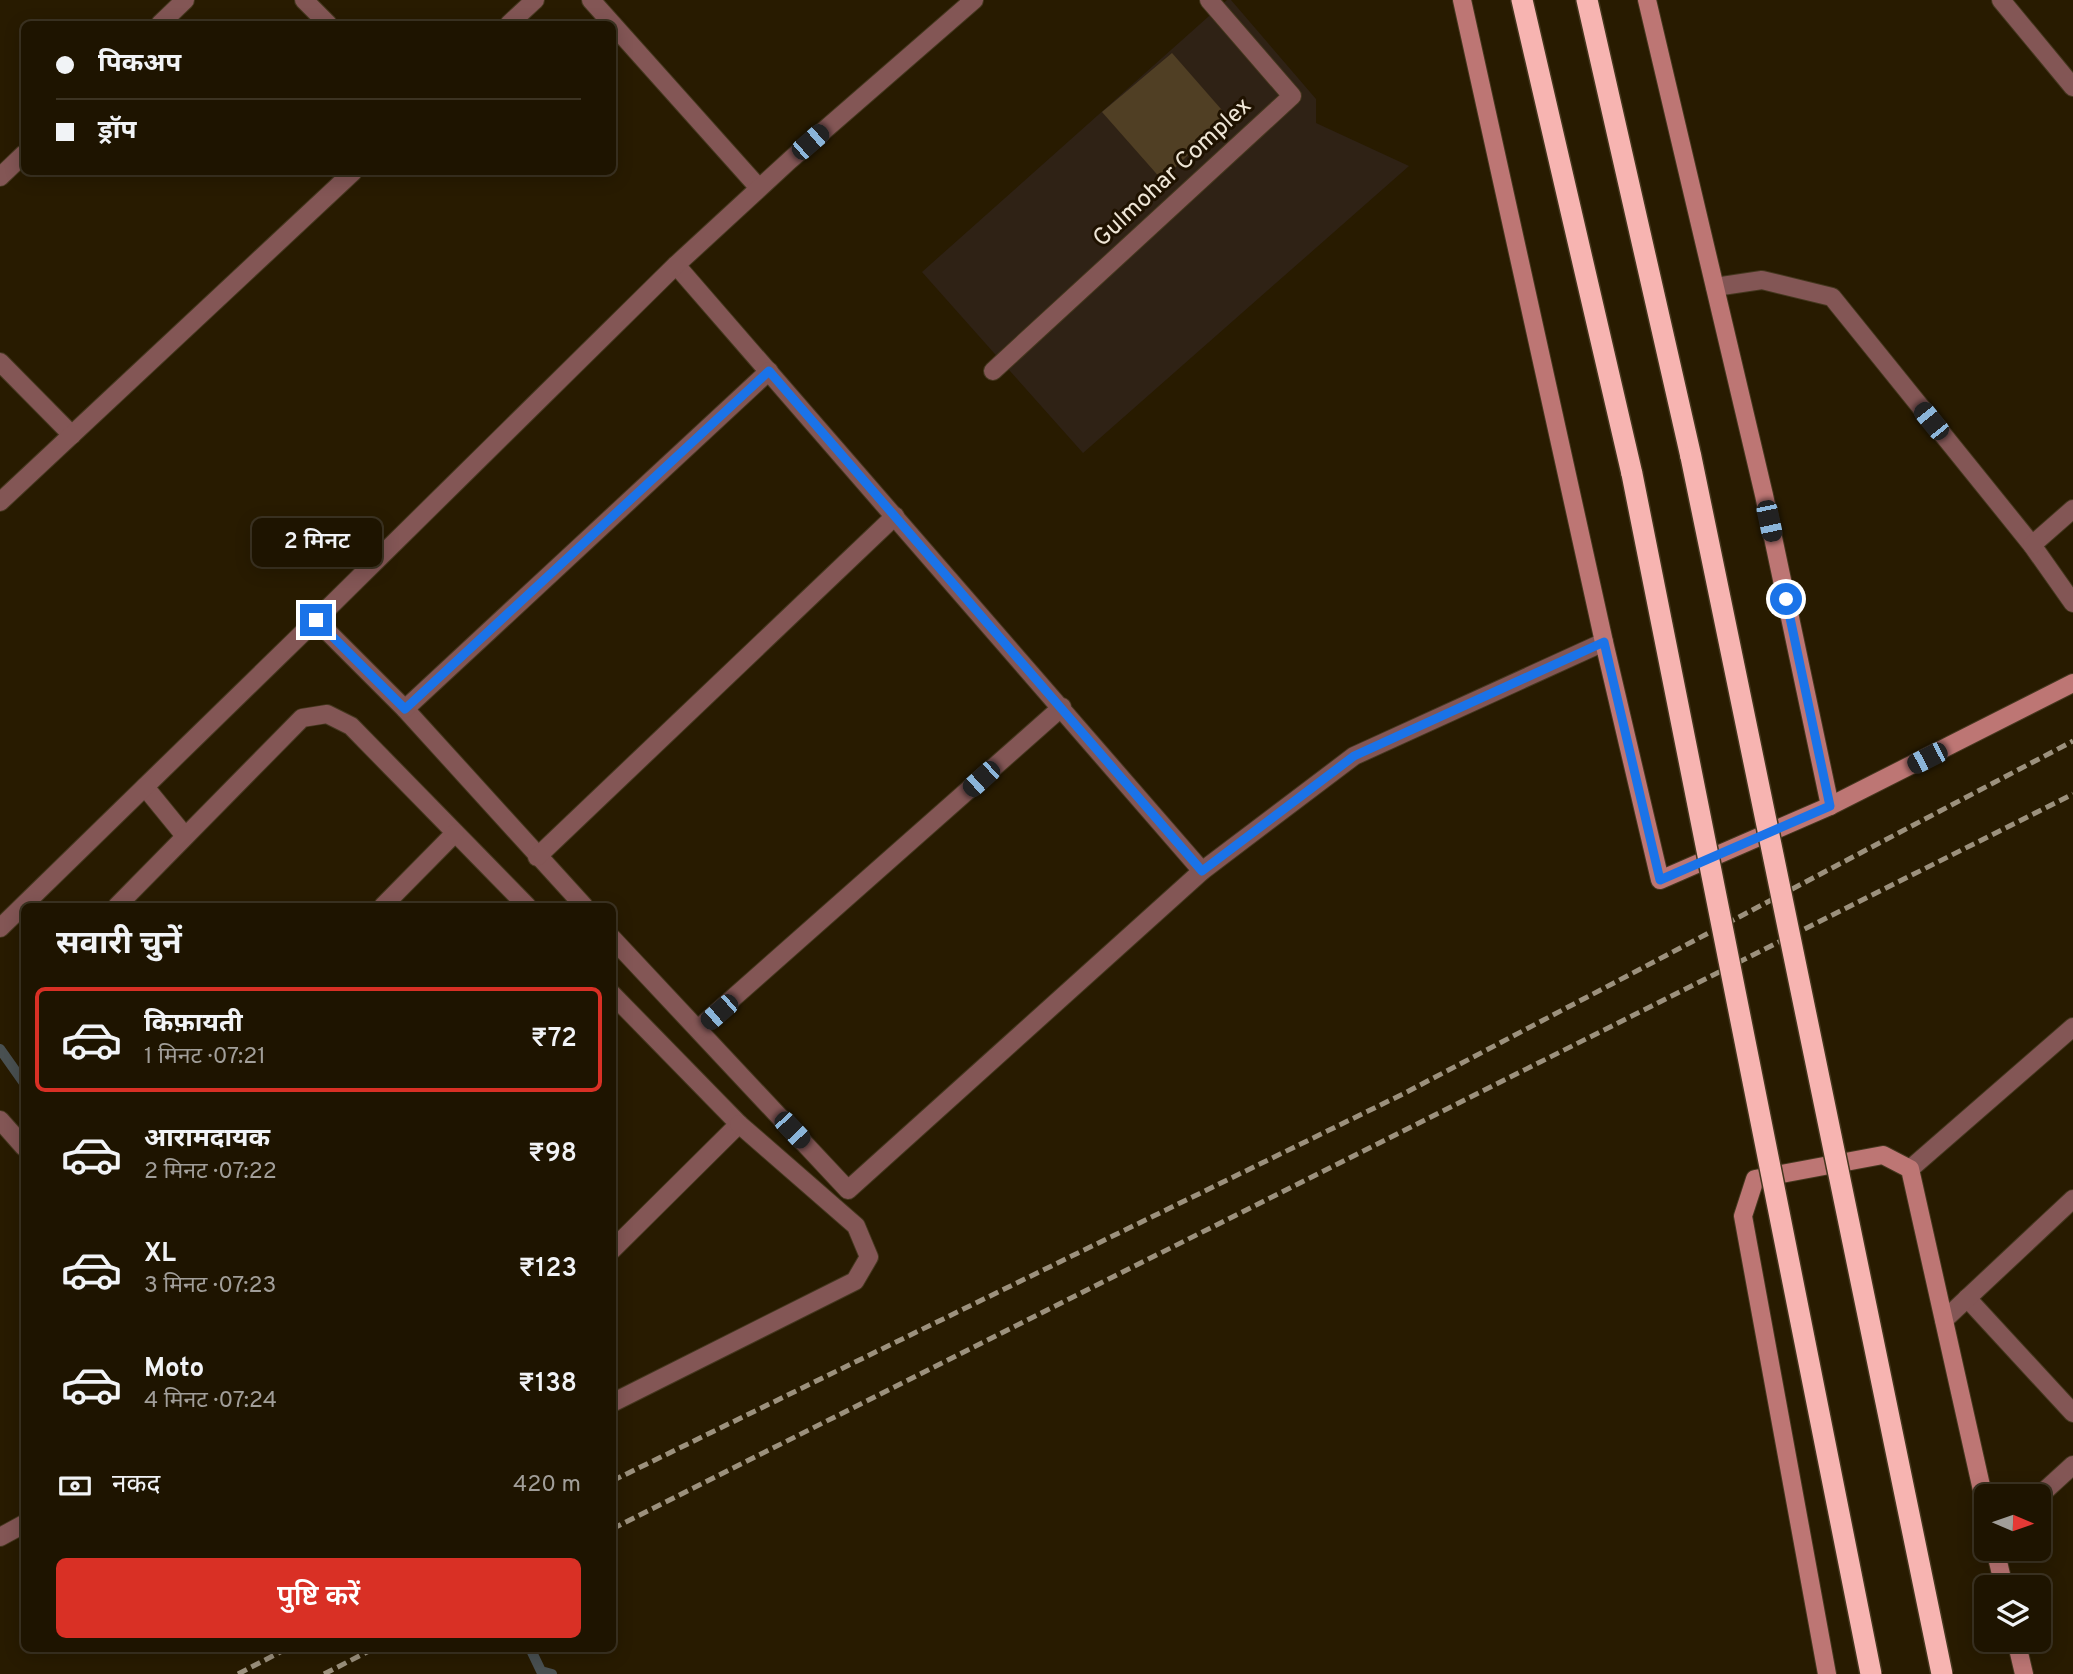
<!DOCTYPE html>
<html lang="hi">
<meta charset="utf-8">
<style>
:root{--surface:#1e1400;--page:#2b210f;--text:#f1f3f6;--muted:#a19e99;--line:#3c3322;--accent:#d93025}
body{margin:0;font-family:Overpass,"Noto Sans Devanagari",sans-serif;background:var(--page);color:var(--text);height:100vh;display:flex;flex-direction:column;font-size:26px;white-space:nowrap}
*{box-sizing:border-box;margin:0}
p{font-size:23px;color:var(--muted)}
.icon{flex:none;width:38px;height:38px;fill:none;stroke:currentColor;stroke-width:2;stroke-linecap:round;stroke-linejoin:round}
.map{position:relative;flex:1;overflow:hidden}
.side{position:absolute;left:21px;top:903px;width:595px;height:749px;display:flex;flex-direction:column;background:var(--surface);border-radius:10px;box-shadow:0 4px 18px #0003,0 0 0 2px var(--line)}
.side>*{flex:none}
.hud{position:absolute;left:21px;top:21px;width:595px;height:154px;border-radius:10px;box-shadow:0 4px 18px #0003,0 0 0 2px var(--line);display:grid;align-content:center;height:154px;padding:0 35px;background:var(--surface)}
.needle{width:46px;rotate:92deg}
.fabs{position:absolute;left:1974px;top:1484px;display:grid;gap:14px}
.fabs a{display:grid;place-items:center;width:77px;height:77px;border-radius:10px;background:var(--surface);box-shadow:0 4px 18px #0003,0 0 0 2px var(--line);font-size:35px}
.end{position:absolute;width:32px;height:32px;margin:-16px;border:9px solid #1a73e8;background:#fff;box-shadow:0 0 0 4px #fff}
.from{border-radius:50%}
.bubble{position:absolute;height:49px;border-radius:10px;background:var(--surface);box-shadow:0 4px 18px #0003,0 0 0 2px var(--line);font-size:23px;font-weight:600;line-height:49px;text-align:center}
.car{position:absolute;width:21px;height:42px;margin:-21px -10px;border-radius:9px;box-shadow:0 0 5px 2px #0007;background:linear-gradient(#222 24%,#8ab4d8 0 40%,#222 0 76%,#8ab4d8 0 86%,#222 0)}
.hud b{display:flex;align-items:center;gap:24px;height:66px;font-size:26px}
.hud b+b{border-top:2px solid var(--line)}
.hud i{width:18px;height:18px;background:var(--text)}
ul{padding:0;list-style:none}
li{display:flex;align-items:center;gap:21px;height:105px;margin:0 14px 10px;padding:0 21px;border:4px solid transparent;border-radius:10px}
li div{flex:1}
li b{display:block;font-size:26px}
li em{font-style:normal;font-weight:600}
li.selected{border-color:var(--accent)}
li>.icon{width:63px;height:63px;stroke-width:1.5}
h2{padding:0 35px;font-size:32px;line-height:84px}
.pay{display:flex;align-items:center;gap:18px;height:77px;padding:0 35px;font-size:26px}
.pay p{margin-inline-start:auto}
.primary-button{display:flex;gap:14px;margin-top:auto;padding:14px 35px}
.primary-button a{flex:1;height:80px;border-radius:10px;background:var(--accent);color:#fff;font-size:28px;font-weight:600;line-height:80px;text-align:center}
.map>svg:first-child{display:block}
</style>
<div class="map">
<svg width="2073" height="1674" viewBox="0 0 2073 1674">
<rect width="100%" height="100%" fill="#281b00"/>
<path fill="#2f2215" d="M1227 0H1231L1316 99V123L1409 166 1083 453 922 272Z"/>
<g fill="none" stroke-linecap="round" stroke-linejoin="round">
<g stroke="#495051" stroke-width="10">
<path d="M0 1049 24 1083"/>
<path d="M530 1648 541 1671 552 1674"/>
</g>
</g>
<path fill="#503f24" d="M1172 53 1228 117 1162 180 1102 112Z"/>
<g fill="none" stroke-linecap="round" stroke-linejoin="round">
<g stroke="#44371e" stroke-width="20">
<g id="lane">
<path d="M993 371 1292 96 1209 0"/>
<path d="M1910 1169 2073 1027"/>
</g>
</g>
<g stroke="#44371e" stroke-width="20">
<g id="street">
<path d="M304 0 328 24"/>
<path d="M591 0 759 188"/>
<path d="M2001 0 2073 87"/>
<path d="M160 24 185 0"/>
<path d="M509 24 535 0"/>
<path d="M0 177 24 154"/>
<path d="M676 265 1202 871"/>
<path d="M1715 287 1762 280 1832 297 2032 545 2073 603"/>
<path d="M0 362 72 435"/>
<path d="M0 502 353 172"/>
<path d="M2032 545 2073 509"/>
<path d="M316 620 405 709 584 906"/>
<path d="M405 709 769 371"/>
<path d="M145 787 185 836"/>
<path d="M537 857 895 516"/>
<path d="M117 906 302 718 327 714 351 726 527 906"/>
<path d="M383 906 455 833"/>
<path d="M0 928 316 620 676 265 790 160 974 0"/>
<path d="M612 938 848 1190 1202 871 1354 756 1604 642"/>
<path d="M612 994 739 1124 612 1250"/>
<path d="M698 1029 1062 707"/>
<path d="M0 1120 24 1147"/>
<path d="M1967 1298 2073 1413"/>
<path d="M1944 1320 2073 1199"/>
<path d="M612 1403 855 1281 869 1257 856 1226 739 1124"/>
<path d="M2039 1496 2073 1465"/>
<path d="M0 1537 24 1524"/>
</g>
</g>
<g stroke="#44371e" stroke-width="20">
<g id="secondary">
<path d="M1462 0 1604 642 1660 880 1830 806 2073 683"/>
<path d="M1647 0 1764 495 1830 806"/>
<path d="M1995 1549 2004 1587"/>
<path d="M2016 1640 2024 1674"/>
<path d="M1827 1674 1743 1216 1755 1179 1883 1155 1910 1169 1986 1508"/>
</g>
</g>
<g stroke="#44371e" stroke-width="24">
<g id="highway">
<path d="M1522 0 1632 474"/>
<path d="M1587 0 1691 457"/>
</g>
</g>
<use href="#lane" stroke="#835655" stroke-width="18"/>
<use href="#street" stroke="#835655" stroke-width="18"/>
<use href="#secondary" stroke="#bd7674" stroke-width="18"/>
<use href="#highway" stroke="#f7b4b1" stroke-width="21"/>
<g stroke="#9c917d" stroke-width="5" stroke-dasharray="10 5" stroke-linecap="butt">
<path d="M612 1481 1405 1093 2073 741"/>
<path d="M612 1529 2073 794"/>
<path d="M238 1674 288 1648"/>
<path d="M324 1674 375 1648"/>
</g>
<g stroke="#44371e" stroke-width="24" stroke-linecap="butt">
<g id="highway-bridge">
<path d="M1691 457 1942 1674"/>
<path d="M1632 474 1871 1674"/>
</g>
</g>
<use href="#highway-bridge" stroke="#f7b4b1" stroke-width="21"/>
</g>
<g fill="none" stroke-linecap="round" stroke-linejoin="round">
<path stroke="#1a73e8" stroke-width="9" d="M316 620 405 709 769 371 1202 871 1354 756 1604 642 1660 880 1830 806 1786 599"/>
</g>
<g text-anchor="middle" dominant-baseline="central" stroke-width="6" stroke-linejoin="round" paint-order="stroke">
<g font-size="24" fill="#efe6d6" stroke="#1f1200">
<text transform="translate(1173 173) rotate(-43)">Gulmohar Complex</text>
</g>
</g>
</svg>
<div class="fabs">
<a><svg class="needle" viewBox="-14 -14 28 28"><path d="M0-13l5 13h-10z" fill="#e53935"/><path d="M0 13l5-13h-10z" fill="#a19e99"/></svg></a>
<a><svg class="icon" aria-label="layers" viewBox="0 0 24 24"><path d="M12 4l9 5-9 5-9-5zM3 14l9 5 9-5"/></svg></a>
</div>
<i class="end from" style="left:1786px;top:599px"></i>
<i class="end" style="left:316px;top:620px"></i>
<div class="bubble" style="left:252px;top:518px;width:130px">2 मिनट</div>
<i class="car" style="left:810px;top:142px;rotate:49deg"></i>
<i class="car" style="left:1931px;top:421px;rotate:321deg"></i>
<i class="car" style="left:1769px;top:521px;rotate:168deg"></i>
<i class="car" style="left:1927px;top:758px;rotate:243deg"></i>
<i class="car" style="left:981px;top:779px;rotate:228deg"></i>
<i class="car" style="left:719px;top:1012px;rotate:229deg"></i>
<i class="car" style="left:792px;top:1130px;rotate:137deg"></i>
<div class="hud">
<b><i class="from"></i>पिकअप</b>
<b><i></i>ड्रॉप</b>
</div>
<section class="side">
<h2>सवारी चुनें</h2>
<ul>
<li class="selected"><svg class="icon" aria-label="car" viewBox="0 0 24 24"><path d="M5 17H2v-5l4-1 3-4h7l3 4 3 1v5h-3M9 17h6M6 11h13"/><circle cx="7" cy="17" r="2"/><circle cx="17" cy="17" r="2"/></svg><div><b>किफ़ायती</b><p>1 मिनट · 07:21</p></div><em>₹72</em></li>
<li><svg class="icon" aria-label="car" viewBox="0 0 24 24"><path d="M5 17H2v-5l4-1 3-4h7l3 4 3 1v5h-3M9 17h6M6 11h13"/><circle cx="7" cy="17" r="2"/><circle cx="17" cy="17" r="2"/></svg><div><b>आरामदायक</b><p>2 मिनट · 07:22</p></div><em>₹98</em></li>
<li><svg class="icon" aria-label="car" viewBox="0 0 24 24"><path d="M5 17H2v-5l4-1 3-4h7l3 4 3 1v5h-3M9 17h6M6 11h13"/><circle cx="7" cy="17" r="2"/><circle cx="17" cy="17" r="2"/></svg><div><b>XL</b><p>3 मिनट · 07:23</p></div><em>₹123</em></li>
<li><svg class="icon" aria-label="car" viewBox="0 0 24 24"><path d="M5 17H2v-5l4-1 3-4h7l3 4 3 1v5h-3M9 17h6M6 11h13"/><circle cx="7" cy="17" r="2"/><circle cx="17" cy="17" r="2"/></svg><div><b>Moto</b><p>4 मिनट · 07:24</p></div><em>₹138</em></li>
</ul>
<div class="pay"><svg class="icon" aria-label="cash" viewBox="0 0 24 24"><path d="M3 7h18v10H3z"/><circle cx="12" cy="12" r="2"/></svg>नकद<p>420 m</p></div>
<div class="primary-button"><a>पुष्टि करें</a></div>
</section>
</div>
